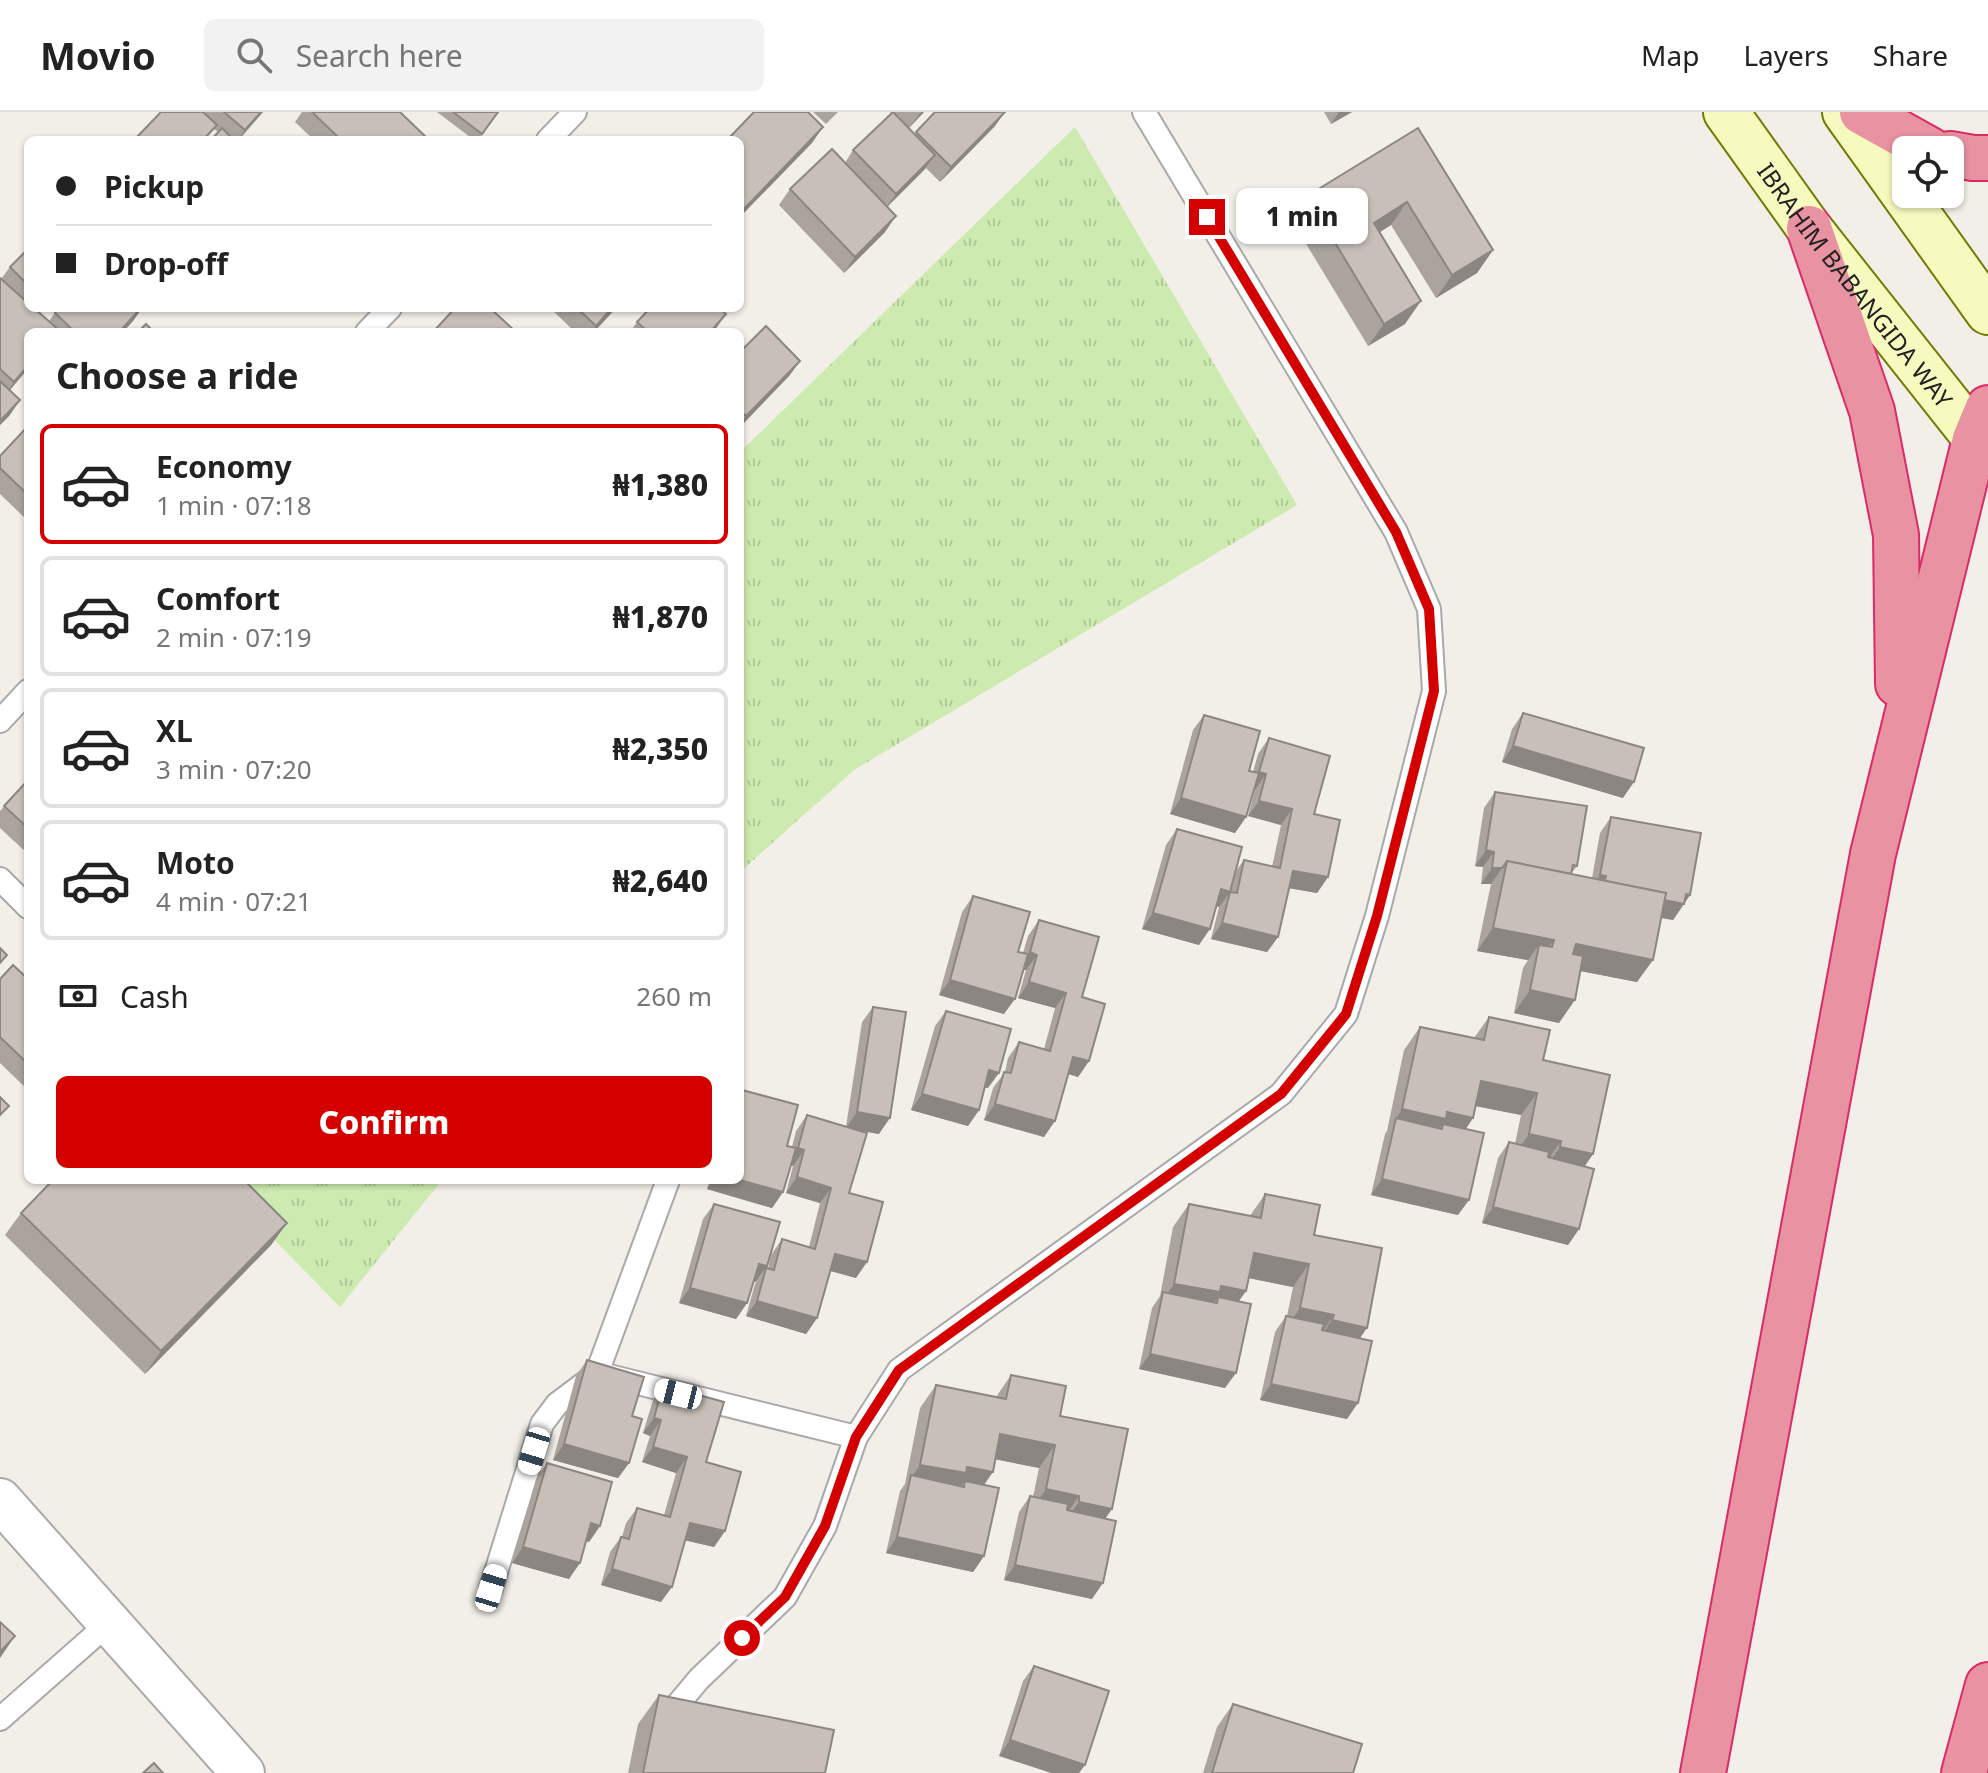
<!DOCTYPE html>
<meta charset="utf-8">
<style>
:root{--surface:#fff;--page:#f2f2f2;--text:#222;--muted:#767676;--line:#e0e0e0;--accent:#d40000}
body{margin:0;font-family:"Noto Sans",sans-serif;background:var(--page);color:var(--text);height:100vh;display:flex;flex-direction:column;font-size:30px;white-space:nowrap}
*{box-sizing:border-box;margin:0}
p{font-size:26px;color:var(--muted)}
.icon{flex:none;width:44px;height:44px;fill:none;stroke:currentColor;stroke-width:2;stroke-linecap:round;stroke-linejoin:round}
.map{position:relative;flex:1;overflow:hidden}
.drawer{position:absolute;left:24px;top:216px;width:720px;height:856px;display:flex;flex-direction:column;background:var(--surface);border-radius:12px;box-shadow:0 2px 6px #0004}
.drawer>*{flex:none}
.top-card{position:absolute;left:24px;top:24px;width:720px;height:176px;border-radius:12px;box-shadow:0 2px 6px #0004;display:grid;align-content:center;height:176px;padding:0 32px;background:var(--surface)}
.tools{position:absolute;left:1892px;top:24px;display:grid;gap:16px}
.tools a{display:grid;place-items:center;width:72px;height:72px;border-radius:12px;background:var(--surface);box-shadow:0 2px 6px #0004;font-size:40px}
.end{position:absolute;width:36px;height:36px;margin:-18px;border:10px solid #d40000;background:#fff;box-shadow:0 0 0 4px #fff}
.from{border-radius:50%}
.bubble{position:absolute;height:56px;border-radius:12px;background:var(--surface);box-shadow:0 2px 6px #0004;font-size:26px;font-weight:800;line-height:56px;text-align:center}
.car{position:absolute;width:24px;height:48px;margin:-24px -12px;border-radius:10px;box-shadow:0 0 6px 2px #0007;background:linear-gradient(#fff 24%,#345 0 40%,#fff 0 76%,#345 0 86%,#fff 0)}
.top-card b{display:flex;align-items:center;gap:28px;height:76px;font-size:30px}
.top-card b+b{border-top:2px solid var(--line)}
.top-card i{width:20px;height:20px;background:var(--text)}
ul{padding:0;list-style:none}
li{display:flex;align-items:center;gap:24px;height:120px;margin:0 16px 12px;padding:0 16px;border:4px solid var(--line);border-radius:12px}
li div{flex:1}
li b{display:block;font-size:30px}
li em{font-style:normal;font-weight:800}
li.on{border-color:var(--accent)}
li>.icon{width:72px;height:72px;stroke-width:1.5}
h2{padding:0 32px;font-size:36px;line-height:96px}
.pay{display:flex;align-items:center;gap:20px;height:88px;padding:0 32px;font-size:30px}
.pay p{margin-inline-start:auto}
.action{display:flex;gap:16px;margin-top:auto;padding:16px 32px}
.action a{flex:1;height:92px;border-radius:12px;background:var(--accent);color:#fff;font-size:32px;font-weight:800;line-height:92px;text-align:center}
header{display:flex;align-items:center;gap:48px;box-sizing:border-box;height:112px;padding:0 40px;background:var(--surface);border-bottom:2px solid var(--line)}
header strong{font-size:38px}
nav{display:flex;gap:44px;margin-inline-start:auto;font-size:28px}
.search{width:560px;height:72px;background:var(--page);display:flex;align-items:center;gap:20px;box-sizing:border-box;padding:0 28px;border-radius:12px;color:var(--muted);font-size:30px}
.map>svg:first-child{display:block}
</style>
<header>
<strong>Movio</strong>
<div class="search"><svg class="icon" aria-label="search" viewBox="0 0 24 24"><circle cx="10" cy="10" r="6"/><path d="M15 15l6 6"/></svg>Search here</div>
<nav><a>Map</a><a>Layers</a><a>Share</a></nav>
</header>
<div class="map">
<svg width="1988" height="1661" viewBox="0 0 1988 1661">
<defs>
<pattern id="grass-tufts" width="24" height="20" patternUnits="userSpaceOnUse" patternTransform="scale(2)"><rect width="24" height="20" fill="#cdebb0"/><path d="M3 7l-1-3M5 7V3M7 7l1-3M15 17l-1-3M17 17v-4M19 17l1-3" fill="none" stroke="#b0c997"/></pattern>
</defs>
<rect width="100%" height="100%" fill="#f2efe9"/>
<g fill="url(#grass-tufts)">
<path d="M1075 15 1297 393 854 658 740 760V340Z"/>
<path d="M216 1068H442L340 1195Z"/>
</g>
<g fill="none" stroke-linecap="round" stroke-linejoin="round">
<g stroke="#a9a9a9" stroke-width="26">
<g id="service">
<path d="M548 28 575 0"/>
<path d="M367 220 390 196"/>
<path d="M0 609 28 579"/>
<path d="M0 767 28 795"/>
<path d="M668 1068 597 1261 856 1325"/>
<path d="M491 1476 542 1312 557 1292 593 1265"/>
<path d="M0 1607 109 1511"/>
<path d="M663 1610 699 1567 785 1485 825 1414 856 1325 899 1258 1281 982 1346 902 1377 804 1434 579 1429 497 1396 420 1144 0"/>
</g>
</g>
<g stroke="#a9a9a9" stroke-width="46">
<path id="minor" d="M0 1388 243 1661"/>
</g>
<g stroke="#707d05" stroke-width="48">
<g id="secondary">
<path id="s1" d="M1726 0 1809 116 1988 342"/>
<path d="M1845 0 1988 200"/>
</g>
</g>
<g stroke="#dc2a67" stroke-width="48">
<g id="motorway">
<path d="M1862 0 1930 38"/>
<path d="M1950 42 1973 46H1988"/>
<path d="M1809 116 1872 299 1896 423 1898 572"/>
<path d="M1703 1661 1873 742 1975 327 1988 296"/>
<path d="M1964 1661 1988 1573"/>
</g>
</g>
<use href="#service" stroke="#fff" stroke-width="22"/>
<use href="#minor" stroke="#fff" stroke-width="42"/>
<use href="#secondary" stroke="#f7fabf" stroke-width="44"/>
<use href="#motorway" stroke="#e892a2" stroke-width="44"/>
</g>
<g fill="#aba49e">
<path d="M161 0H263L239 28H211L218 20 214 17Z"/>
<path d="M302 0H400L429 28H314L295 10Z"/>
<path d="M437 0H499L478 28H474Z"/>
<path d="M813 0H838L826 12Z"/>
<path d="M890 0H924L909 16 915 22 935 0 995 14 940 70 926 56 887 95 885 120 844 161 779 93 790 77 845 51 853 38 891 1Z"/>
<path d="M1324 0H1352L1331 12Z"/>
<path d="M1418 16 1493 138 1477 161 1436 186 1391 113 1380 120 1405 212 1368 234 1291 107 1307 84Z"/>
<path d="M28 137V196H43L39 200 49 209 55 201 142 196 133 209 123 220H28V263L25 260 10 278 20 288 9 304 0 313V166L1 167 10 155Z"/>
<path d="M550 196H616L594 220H575Z"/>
<path d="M637 210 713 220H630Z"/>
<path d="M740 240 800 249 789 264 740 315Z"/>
<path d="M28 314V409L0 382V344Z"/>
<path d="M1523 601 1623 686 1502 650 1512 617Z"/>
<path d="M1204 603 1249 659 1253 660 1258 642 1269 626 1314 702 1328 765 1317 781 1289 776 1278 825 1267 840 1211 827 1219 795 1216 794 1199 833 1142 817 1166 733 1177 717 1235 760 1244 748 1272 755 1281 713 1248 704 1255 678 1254 677 1246 705 1235 721 1170 702 1193 618Z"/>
<path d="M28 668V742L0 716V699Z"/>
<path d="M1495 680 1577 754 1571 762 1592 766 1600 721 1611 705 1690 783 1673 808 1661 806 1637 870 1580 859 1559 911 1514 901 1523 856 1528 848 1477 839 1491 772H1481L1483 755 1475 754 1484 696Z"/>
<path d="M973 784 1018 840 1023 841 1028 824 1039 808 1082 885 1089 949 1078 965 1068 962 1044 1025 984 1008 993 976 1005 960 1008 946 1019 930 1044 937 1055 896 1018 886 1026 858H1023L1004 902 939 883 962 800Z"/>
<path d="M0 867H28V978L0 951Z"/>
<path d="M873 895 879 1022 857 1018 849 1081 856 1166 830 1159 817 1206 806 1222 746 1204 755 1172 766 1156H768L771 1143 782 1127 809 1135 820 1091 786 1081 793 1054 791 1053 783 1080 772 1096 707 1077 710 1068H740V980L742 978 787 1034 792 1035 796 1019 807 1003 846 1015 862 910Z"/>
<path d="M946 899 988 976H985L979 998 968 1014 911 998 935 914Z"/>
<path d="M1489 905 1543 948 1593 1042 1585 1054 1579 1117 1568 1133 1482 1111 1498 1046 1509 1030 1515 1032 1521 1003 1476 994 1473 1006 1466 1017 1458 1103 1371 1083 1385 1022 1387 1019 1404 938 1420 915 1474 926Z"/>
<path d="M1265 1082 1314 1123 1359 1227 1347 1307 1260 1288 1275 1220 1286 1204H1287L1293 1175 1249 1166 1246 1179 1239 1189 1225 1276 1139 1257 1152 1196 1160 1184 1173 1115 1189 1092 1250 1104Z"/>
<path d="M714 1092 767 1154 756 1170 754 1169 747 1191 736 1207 679 1191 703 1107Z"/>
<path d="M21 1101 287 1111 271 1133 145 1262 5 1123Z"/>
<path d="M587 1248 632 1304 629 1351 618 1366 553 1348 576 1264Z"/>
<path d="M1011 1263 1060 1304 1105 1407 1092 1487 1004 1468 1019 1400 1030 1384 1033 1385 1039 1356 995 1347 983 1373 984 1444 973 1460 886 1441 900 1379 905 1372 920 1296 936 1273 996 1285Z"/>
<path d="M663 1273 706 1350 725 1419 714 1435 685 1428 661 1490 601 1473 610 1440 621 1425H622L626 1411 637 1396 664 1403 676 1361 642 1350 650 1324 643 1321 653 1288Z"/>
<path d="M547 1351 600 1414 589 1430 586 1429 569 1467 512 1451 536 1367Z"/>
<path d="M1034 1554 1109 1579 999 1644 1023 1569Z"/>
<path d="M659 1583 825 1661H628L638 1612Z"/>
<path d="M1233 1592 1353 1661H1203L1217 1615Z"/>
</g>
<g fill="#8b8681">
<path d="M261 0H263L238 28 245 18Z"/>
<path d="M921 0H924L908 17Z"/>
<path d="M1005 0 995 14 940 70 951 55Z"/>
<path d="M1339 0H1352L1331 12Z"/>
<path d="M823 15 812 31 740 105V101Z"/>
<path d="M935 43 924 58 885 97 896 82Z"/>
<path d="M1407 90 1391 113 1358 134 1374 111Z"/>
<path d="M896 104 885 120 844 161 855 145Z"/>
<path d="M1493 138 1477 161 1436 186 1452 163Z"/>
<path d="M1421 189 1405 212 1368 234 1384 212Z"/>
<path d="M142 196 133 209 123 220H119Z"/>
<path d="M612 196H616L594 220H591Z"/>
<path d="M726 202 715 218 713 220H710Z"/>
<path d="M800 249 789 264 740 315V312L746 304Z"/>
<path d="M28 254 25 260 4 285 14 270Z"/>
<path d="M20 288 9 304 0 313V309Z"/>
<path d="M1513 634 1634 670 1623 686 1502 650Z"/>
<path d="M1259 660 1266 662 1255 678 1248 675Z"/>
<path d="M1181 686 1246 705 1235 721 1170 702Z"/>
<path d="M1259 689 1292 697 1281 713 1248 704Z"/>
<path d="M1486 738 1494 740 1483 755 1475 754Z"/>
<path d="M1492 756H1502L1491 772H1481Z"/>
<path d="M1293 759 1328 765 1317 781 1282 775Z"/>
<path d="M1600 763 1606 764 1595 780 1589 778Z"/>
<path d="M1221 777 1230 780 1219 795 1210 793Z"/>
<path d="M1686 782 1690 783 1673 808 1593 793Z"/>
<path d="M1153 801 1210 817 1199 833 1142 817Z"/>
<path d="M1222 811 1278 825 1267 840 1211 827Z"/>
<path d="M1493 816 1554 828 1538 850 1539 833 1528 848 1477 839Z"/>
<path d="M1576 832 1653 848 1637 870 1560 855Z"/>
<path d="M1030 840 1037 843 1026 858 1019 856Z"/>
<path d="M950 868 1015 887 1004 902 939 883Z"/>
<path d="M1029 870 1066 881 1055 896 1018 886Z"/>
<path d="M1530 878 1575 888 1559 911 1514 901Z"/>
<path d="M1073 945 1089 949 1078 965 1062 960Z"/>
<path d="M989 958 999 961 988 976 978 974Z"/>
<path d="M1481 969 1537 981 1521 1003 1465 992Z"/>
<path d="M922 982 979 998 968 1014 911 998Z"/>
<path d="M995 992 1055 1009 1044 1025 984 1008Z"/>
<path d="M1402 997 1447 1000 1473 1006 1457 1029 1442 1017 1443 1012 1435 1024 1396 1007Z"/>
<path d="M857 1000 890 1006 879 1022 846 1016Z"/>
<path d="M1529 1022 1561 1029 1545 1052 1513 1045Z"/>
<path d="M1560 1035 1593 1042 1577 1065 1544 1058Z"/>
<path d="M798 1036 804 1038 793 1054 787 1051Z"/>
<path d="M797 1065 831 1076 820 1091 786 1081Z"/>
<path d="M1382 1067 1469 1088 1458 1103 1371 1083Z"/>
<path d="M713 1068H740L783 1080 772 1096 707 1077Z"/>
<path d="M1493 1095 1579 1117 1568 1133 1482 1111Z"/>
<path d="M287 1111 271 1133 145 1262 161 1239Z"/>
<path d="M1254 1141 1309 1152 1293 1175 1238 1164Z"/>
<path d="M835 1142 867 1150 856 1166 824 1157Z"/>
<path d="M759 1152 767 1154 756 1170 748 1167Z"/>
<path d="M1174 1172 1221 1174 1246 1179 1230 1201 1217 1191 1218 1185 1209 1197 1161 1191Z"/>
<path d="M690 1176 747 1191 736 1207 679 1191Z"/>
<path d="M757 1189 817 1206 806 1222 746 1204Z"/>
<path d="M1300 1196 1334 1203 1318 1226 1284 1219Z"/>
<path d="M1332 1208 1367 1216 1351 1239 1316 1231Z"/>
<path d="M1150 1242 1236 1261 1225 1276 1139 1257Z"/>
<path d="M1271 1272 1358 1291 1347 1307 1260 1288Z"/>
<path d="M654 1306 661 1308 650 1324 643 1321Z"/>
<path d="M1000 1322 1055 1333 1039 1356 984 1345Z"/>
<path d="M564 1332 629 1351 618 1366 553 1348Z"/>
<path d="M653 1335 687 1345 676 1361 642 1350Z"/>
<path d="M920 1353 967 1355 993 1360 977 1383 964 1375 965 1369 958 1379 910 1367Z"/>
<path d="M1046 1377 1079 1384 1063 1407 1030 1400Z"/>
<path d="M1079 1390 1112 1397 1096 1420 1063 1412Z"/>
<path d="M591 1411 600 1414 589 1430 580 1427Z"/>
<path d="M690 1411 725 1419 714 1435 679 1427Z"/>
<path d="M897 1425 984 1444 973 1460 886 1441Z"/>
<path d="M523 1435 580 1451 569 1467 512 1451Z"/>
<path d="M1015 1453 1103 1471 1092 1487 1004 1468Z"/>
<path d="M612 1457 672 1475 661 1490 601 1473Z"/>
<path d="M15 1524 0 1546V1540Z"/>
<path d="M1010 1628 1085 1653 1079 1661H1051L999 1644Z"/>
</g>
<g fill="#c7bfb8" stroke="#8b8681" stroke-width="2">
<path d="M161 0H203L217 13 203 28H134Z"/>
<path d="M224 0H261L245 18Z"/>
<path d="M312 0H400L429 28H341Z"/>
<path d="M453 0H498L482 22Z"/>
<path d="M754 0H808L823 15 740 101V28H727Z"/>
<path d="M893 0 935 43 896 82 853 38Z"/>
<path d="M935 0H1005L951 55 916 20Z"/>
<path d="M222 16 234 28H211Z"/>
<path d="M1418 16 1493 138 1452 163 1407 90 1374 111 1421 189 1384 212 1307 84Z"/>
<path d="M832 37 896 104 855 145 790 77Z"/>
<path d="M28 137V173L10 155Z"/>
<path d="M0 166 28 191V196H34L61 220H28V254L14 270 0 257Z"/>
<path d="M59 196H141L119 220H75L55 201Z"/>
<path d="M455 196H490L516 220H433Z"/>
<path d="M577 196H612L596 214Z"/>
<path d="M650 196H719L726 202 710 220H648L637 210Z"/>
<path d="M146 212 154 220H138Z"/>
<path d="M766 214 800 249 746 304 740 299V240Z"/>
<path d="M0 269 20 288 0 309Z"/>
<path d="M28 314V383L0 356V344Z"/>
<path d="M1523 601 1644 636 1634 670 1513 634Z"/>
<path d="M1204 603 1260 619 1249 659 1259 661 1246 705 1181 686Z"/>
<path d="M1269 626 1330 644 1314 702 1340 708 1328 765 1293 759 1278 825 1222 811 1230 780 1237 781 1244 748 1280 756 1292 697 1259 689 1266 662 1259 660Z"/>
<path d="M28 668V716L4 694Z"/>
<path d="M1495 680 1587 694 1577 754 1573 753 1571 762 1507 749 1502 756H1492L1494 740 1486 738Z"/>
<path d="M1611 705 1701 721 1690 783 1686 782 1684 792 1664 788 1666 781 1605 769 1606 764 1600 763Z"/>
<path d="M1177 717 1242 735 1230 780 1221 777 1210 817 1153 801Z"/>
<path d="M1507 749 1666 781 1653 848 1576 832 1573 842 1583 844 1575 888 1530 878 1539 833 1552 835 1554 828 1493 816Z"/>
<path d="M973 784 1030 800 1018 840 1028 842 1015 887 950 868Z"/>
<path d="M1039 808 1099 825 1082 885 1105 892 1089 949 1073 945 1055 1009 995 992 1004 960 1011 961 1019 930 1050 939 1066 881 1029 870 1037 843 1030 840Z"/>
<path d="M0 836 7 843 0 851Z"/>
<path d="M13 853 28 867V952L0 925V867Z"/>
<path d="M873 895 906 900 890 1006 857 1000Z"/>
<path d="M946 899 1011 917 999 961 989 958 979 998 922 982Z"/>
<path d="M1489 905 1550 918 1543 948 1610 963 1593 1042 1560 1035 1561 1029 1529 1022 1537 981 1481 969 1473 1006 1447 1000 1446 1007 1402 997 1420 915 1484 928Z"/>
<path d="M742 978 798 993 787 1034 796 1036 783 1080 740 1068V984Z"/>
<path d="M0 985 9 994 0 1003Z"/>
<path d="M807 1003 867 1021 849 1081 883 1090 867 1150 835 1142 817 1206 757 1189 766 1156 774 1158 782 1127 815 1137 831 1076 797 1065 804 1038 798 1036Z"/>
<path d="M1396 1006 1442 1017 1443 1012 1484 1021 1469 1088 1382 1067Z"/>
<path d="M1509 1030 1549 1040 1548 1045 1594 1057 1579 1117 1493 1095Z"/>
<path d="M53 1068H244L287 1111 161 1239 21 1101Z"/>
<path d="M1265 1082 1320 1093 1314 1123 1382 1136 1367 1216 1332 1208 1334 1203 1300 1196 1309 1152 1254 1141 1246 1179 1221 1174 1220 1180 1174 1172 1189 1092 1261 1106Z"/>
<path d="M714 1092 780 1110 767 1154 759 1152 747 1191 690 1176Z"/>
<path d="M1163 1180 1217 1191 1218 1185 1251 1192 1236 1261 1150 1242Z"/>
<path d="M1286 1204 1324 1212 1322 1218 1372 1229 1358 1291 1271 1272Z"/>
<path d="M587 1248 644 1265 632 1304 642 1307 629 1351 564 1332Z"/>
<path d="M1011 1263 1066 1274 1060 1304 1128 1317 1112 1397 1079 1390V1384L1046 1377 1055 1333 1000 1322 993 1360 967 1355 966 1361 920 1353 936 1273 1006 1287Z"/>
<path d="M663 1273 724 1290 706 1350 741 1360 725 1419 690 1411 672 1475 612 1457 621 1425 629 1427 637 1396 670 1405 687 1345 653 1335 661 1308 654 1306Z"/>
<path d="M547 1351 612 1370 600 1414 591 1411 580 1451 523 1435Z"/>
<path d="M911 1363 964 1375 965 1369 999 1376 984 1444 897 1425Z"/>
<path d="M1030 1384 1068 1392 1067 1398 1116 1409 1103 1471 1015 1453Z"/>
<path d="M0 1510 15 1524 0 1540Z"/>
<path d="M1034 1554 1109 1579 1085 1653 1010 1628Z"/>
<path d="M659 1583 834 1618 825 1661H643Z"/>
<path d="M1233 1592 1362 1632 1353 1661H1212Z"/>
<path d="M154 1651 163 1661H143Z"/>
</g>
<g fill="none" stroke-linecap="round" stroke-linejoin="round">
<path stroke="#d40000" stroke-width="10" d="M742 1526 785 1485 825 1414 856 1325 899 1258 1281 982 1346 902 1377 804 1434 579 1429 497 1396 420 1207 105"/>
</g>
<g text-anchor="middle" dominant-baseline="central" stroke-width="6" stroke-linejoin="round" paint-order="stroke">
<g font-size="24" fill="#222" stroke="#fff">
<text stroke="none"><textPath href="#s1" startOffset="216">IBRAHIM BABANGIDA WAY</textPath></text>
</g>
</g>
</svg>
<div class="tools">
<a><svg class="icon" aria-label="locate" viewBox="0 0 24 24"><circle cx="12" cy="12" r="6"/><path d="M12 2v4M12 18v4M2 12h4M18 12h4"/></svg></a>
</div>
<i class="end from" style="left:742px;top:1526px"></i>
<i class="end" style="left:1207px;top:105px"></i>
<div class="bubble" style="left:1236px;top:76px;width:132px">1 min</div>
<i class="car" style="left:678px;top:1282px;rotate:284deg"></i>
<i class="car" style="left:534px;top:1339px;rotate:197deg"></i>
<i class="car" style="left:491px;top:1476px;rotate:17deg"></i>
<div class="top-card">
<b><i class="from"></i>Pickup</b>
<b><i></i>Drop-off</b>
</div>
<section class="drawer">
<h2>Choose a ride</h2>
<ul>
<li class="on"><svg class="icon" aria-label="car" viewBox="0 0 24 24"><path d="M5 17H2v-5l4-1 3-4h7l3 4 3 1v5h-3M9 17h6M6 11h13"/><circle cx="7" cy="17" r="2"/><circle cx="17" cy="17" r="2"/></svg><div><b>Economy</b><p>1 min · 07:18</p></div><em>₦1,380</em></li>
<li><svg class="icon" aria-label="car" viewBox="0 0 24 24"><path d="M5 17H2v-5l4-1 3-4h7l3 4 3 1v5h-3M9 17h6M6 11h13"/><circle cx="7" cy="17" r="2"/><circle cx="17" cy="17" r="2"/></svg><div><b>Comfort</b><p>2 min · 07:19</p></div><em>₦1,870</em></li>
<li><svg class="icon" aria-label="car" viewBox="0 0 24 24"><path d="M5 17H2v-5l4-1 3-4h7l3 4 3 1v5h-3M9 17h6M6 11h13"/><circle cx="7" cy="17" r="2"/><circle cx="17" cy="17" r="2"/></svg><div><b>XL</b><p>3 min · 07:20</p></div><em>₦2,350</em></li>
<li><svg class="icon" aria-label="car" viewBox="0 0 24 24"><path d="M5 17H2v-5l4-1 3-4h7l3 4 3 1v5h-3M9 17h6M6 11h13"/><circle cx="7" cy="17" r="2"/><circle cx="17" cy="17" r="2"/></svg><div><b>Moto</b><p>4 min · 07:21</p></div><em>₦2,640</em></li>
</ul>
<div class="pay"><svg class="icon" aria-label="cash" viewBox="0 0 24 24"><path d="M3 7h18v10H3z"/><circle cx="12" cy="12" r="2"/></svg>Cash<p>260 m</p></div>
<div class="action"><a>Confirm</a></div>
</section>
</div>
